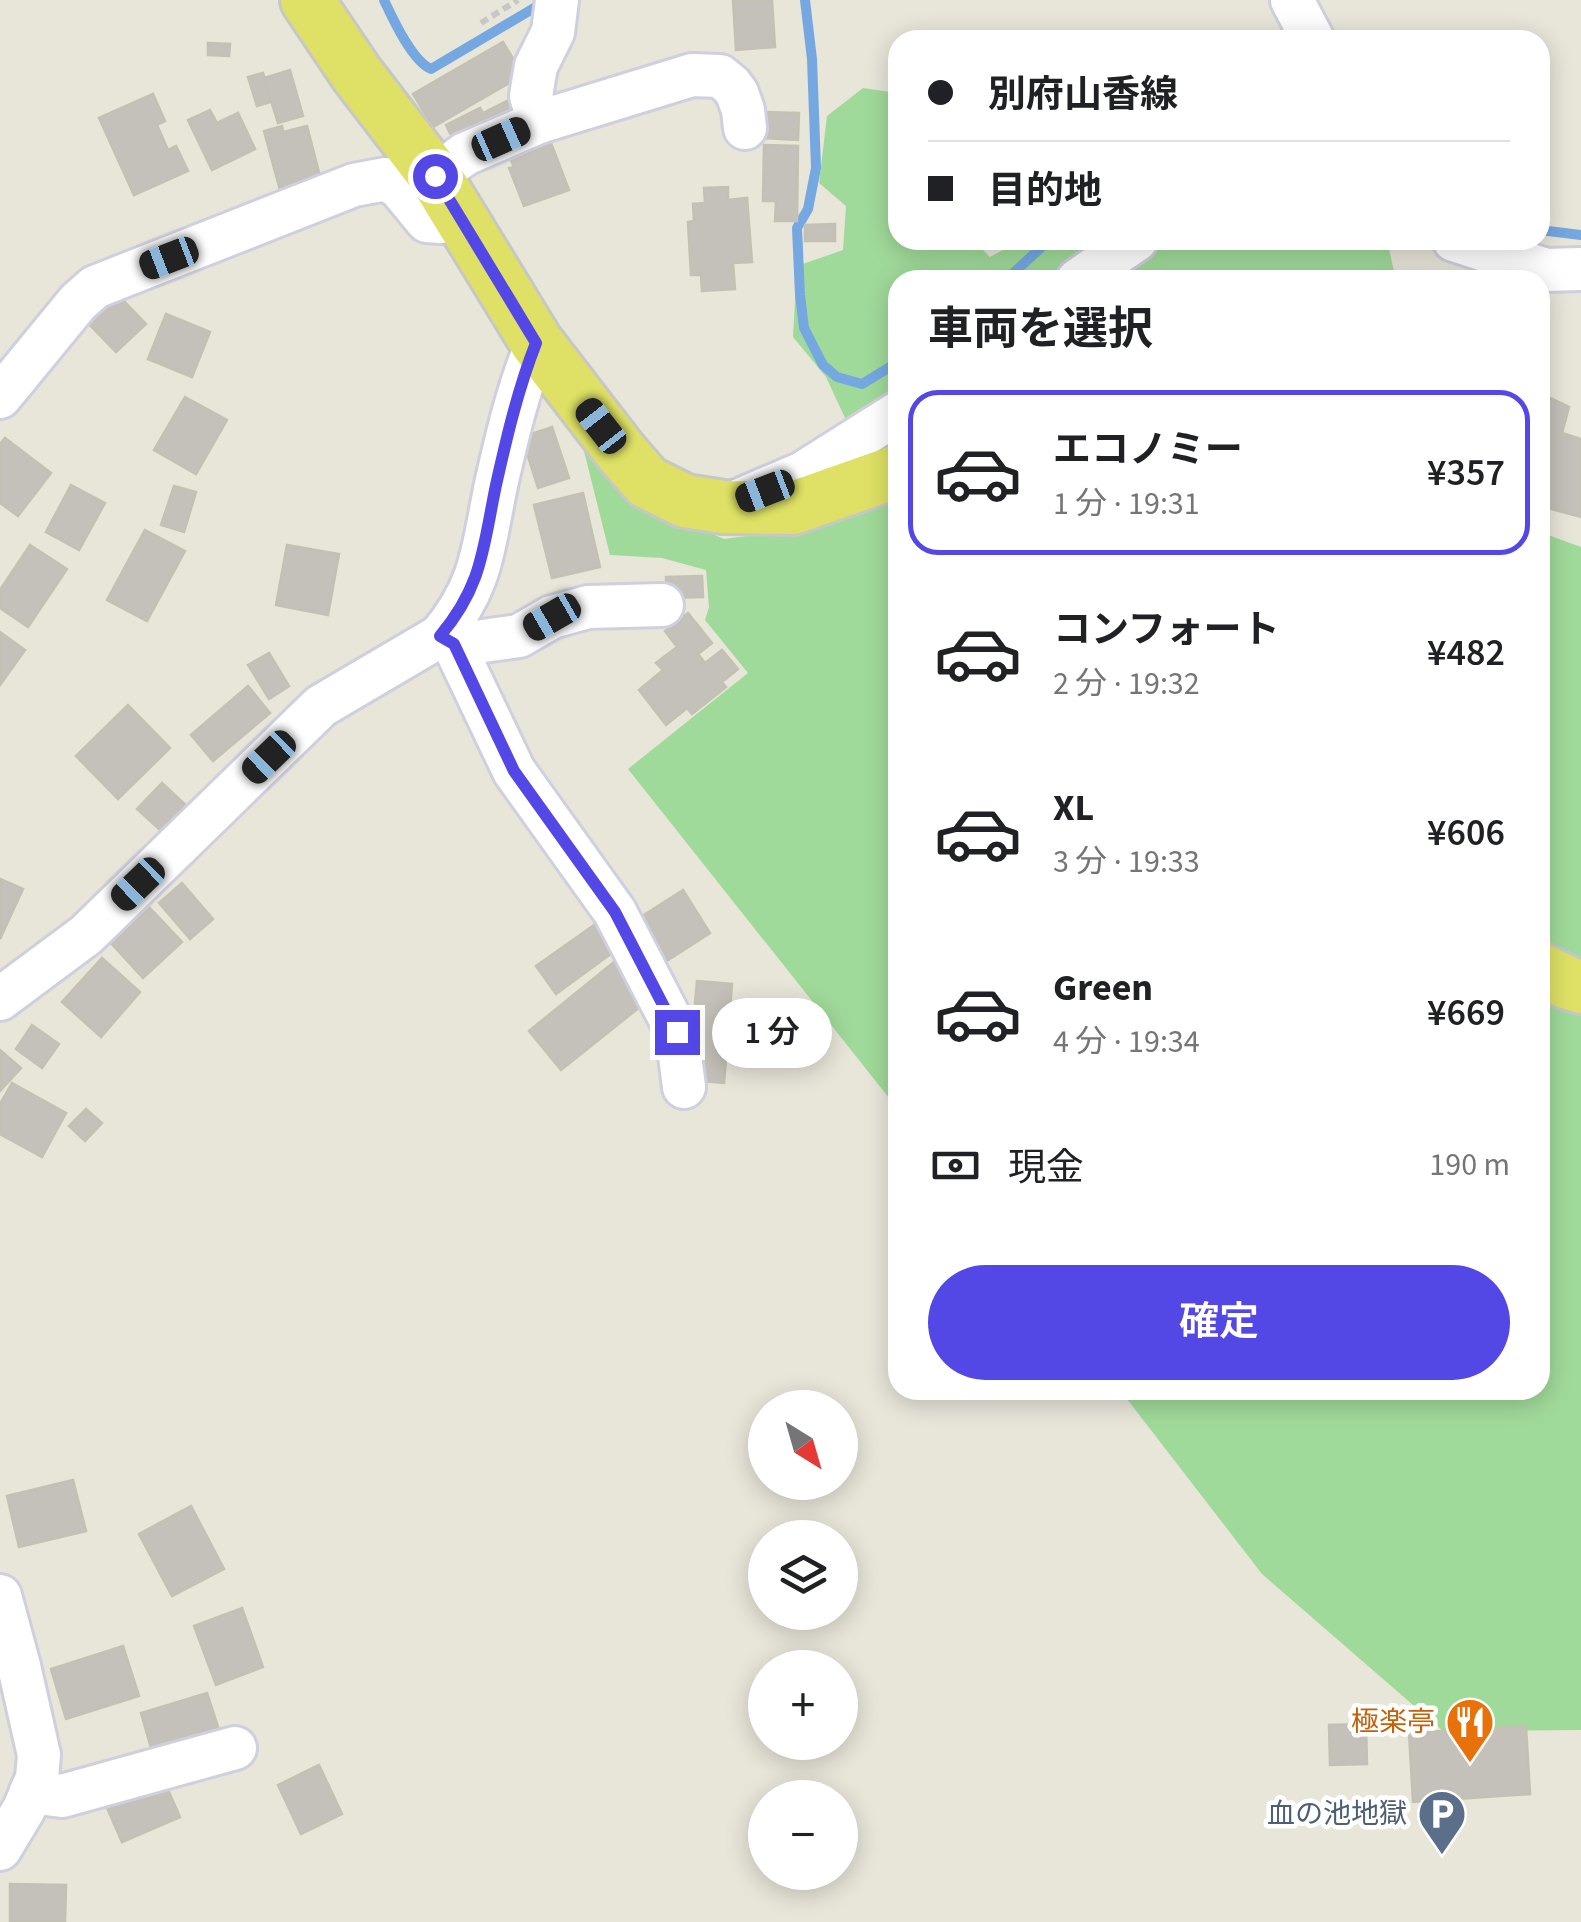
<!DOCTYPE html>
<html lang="ja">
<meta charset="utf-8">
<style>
:root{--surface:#fff;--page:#f6f6f6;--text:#202124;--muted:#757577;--line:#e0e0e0;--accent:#5348e6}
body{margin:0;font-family:"Source Sans 3","Noto Sans JP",sans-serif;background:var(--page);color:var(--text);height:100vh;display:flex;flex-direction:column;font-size:38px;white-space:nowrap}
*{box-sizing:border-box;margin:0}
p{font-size:32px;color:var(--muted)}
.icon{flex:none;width:55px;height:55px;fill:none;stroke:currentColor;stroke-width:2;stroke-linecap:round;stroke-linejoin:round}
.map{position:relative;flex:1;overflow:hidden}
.drawer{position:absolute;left:888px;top:270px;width:662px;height:1130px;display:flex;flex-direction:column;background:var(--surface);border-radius:30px;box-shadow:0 5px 25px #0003}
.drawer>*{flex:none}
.top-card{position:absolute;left:888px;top:30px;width:662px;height:220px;border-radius:30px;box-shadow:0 5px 25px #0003;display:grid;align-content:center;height:220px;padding:0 40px;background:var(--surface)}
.needle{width:65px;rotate:143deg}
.fabs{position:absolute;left:748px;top:1390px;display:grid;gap:20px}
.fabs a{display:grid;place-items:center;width:110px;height:110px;border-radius:50%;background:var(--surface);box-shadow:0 5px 25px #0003;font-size:50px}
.end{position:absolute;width:45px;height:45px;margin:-22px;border:12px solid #5348e6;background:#fff;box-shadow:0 0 0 5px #fff}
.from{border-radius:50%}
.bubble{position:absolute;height:70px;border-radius:35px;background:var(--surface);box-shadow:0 5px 25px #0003;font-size:32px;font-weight:600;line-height:70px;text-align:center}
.car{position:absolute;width:30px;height:60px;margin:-30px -15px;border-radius:12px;box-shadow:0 0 8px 2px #0007;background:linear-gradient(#222 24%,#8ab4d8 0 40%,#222 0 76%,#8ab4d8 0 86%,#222 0)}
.top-card b{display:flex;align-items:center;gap:35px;height:95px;font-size:38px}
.top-card b+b{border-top:2px solid var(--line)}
.top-card i{width:25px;height:25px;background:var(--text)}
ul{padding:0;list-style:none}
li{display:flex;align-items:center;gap:30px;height:165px;margin:0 20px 15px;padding:0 20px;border:5px solid transparent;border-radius:30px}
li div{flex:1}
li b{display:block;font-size:38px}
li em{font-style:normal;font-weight:600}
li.selected{border-color:var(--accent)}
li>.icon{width:90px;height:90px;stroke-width:1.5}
h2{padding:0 40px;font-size:45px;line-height:120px}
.pay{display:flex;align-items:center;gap:25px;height:110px;padding:0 40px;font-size:38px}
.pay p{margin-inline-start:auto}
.primary-button{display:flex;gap:20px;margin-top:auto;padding:20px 40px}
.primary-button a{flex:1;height:115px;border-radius:60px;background:var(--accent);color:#fff;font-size:40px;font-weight:600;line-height:115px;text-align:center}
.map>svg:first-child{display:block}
</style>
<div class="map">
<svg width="1581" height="1922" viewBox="0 0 1581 1922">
<rect width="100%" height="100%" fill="#e8e5d9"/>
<g fill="#a0da9a">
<path d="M863 88 897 93 898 240H973L990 257 1021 240H1387L1396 280H898L897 1108 628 769 748 673 705 620 709 607 706 570 662 558 610 555 582 443 611 480 649 507 724 539 830 525 866 463 826 377 793 337 797 266 843 250 846 206 819 183 827 116Z"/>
<path d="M1540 532 1581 547V1730L1443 1731 1262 1574 1120 1390H1540Z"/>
</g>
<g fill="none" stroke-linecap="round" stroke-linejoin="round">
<g stroke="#75a8e1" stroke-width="10">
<path d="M384 0C393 19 412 61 431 69L546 1"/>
<path d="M805 0 812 59 816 168 808 209 797 228 800 295 804 328 823 365 837 377 862 384 898 362"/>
<path d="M1540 230 1581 235"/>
<path d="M1006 280 1049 240"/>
</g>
</g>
<g fill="#c3c1b9" stroke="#c3c1b3" stroke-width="2.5">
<path d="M733 0H772L775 47 736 50Z"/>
<path d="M503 42 523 75 433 127 413 94Z"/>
<path d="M208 43 230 44 229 56 208 55Z"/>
<path d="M290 70 303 116 278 123 264 78Z"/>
<path d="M263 73 271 102 257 106 248 77Z"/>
<path d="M153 94 165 121 157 125 168 150 176 146 188 171 134 195 99 118Z"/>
<path d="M507 101 516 120 458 149 446 125 480 108 483 113Z"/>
<path d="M210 110 217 123 238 113 255 149 212 170 188 120Z"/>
<path d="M762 112 799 113 798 140 760 138Z"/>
<path d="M282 126 283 132 307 126 321 180 280 190 264 131Z"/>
<path d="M551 143 569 190 524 206 509 168 514 167 510 158Z"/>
<path d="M764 145 798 146 797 221H775L776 201H763Z"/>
<path d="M728 187V200L747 198 752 262 733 263 735 289 702 291 701 275H691L688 222 694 221 693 204 705 203 704 188Z"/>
<path d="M835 224V241H805V225Z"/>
<path d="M118 295 146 324 116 352 88 323Z"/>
<path d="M166 314 210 332 192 377 148 359Z"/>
<path d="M185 397 227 420 196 474 154 450Z"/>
<path d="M1550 398 1569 407 1562 433 1581 439V517L1540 506V421Z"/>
<path d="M552 427 569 478 538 488 522 437Z"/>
<path d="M5 438 51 473 18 516 0 503V444Z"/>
<path d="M71 485 105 503 79 550 46 532Z"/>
<path d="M174 486 196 492 184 532 161 525Z"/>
<path d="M583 493 600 567 552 578 534 505Z"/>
<path d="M145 530 185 551 147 621 107 600Z"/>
<path d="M30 545 67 569 28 627 0 608V590Z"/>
<path d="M287 545 339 554 328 615 276 605Z"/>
<path d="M702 576 703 597 666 598V577Z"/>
<path d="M688 613 712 643 698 654 705 663 722 650 738 669 722 682 726 687 692 714 687 708 666 725 639 690 663 670 656 663 677 647 665 631Z"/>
<path d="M0 632 25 650 0 685Z"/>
<path d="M269 653 289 686 269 699 248 665Z"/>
<path d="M248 686 270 713 213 761 191 735Z"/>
<path d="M128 705 170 748 118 799 76 756Z"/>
<path d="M162 783 192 811 168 837 137 809Z"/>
<path d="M0 879 23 889 0 939Z"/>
<path d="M182 883 213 919 190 939 159 903Z"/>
<path d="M683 890 710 933 654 969 627 926Z"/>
<path d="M150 908 182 942 143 978 111 943Z"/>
<path d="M604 918 623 945 556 994 536 966Z"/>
<path d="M102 958 140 992 101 1037 62 1002Z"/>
<path d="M614 962 646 1002 561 1070 529 1031Z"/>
<path d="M697 981 732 984 724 1083 688 1080Z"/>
<path d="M32 1025 59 1044 42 1068 16 1049Z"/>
<path d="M0 1050 21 1068 0 1091Z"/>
<path d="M12 1083 66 1113 42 1157 0 1134V1104Z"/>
<path d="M86 1109 102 1123 85 1141 69 1126Z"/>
<path d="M73 1480 86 1531 19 1547 7 1496Z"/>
<path d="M191 1506 224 1569 172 1596 139 1534Z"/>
<path d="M242 1608 263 1667 216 1685 194 1626Z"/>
<path d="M123 1646 139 1696 66 1719 51 1669Z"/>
<path d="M207 1693 218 1727 151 1748 141 1713Z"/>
<path d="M1366 1724 1367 1764 1330 1765 1329 1725Z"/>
<path d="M1526 1726 1530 1794 1413 1802 1409 1733Z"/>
<path d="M319 1765 342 1814 301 1834 278 1785Z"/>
<path d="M162 1776 180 1817 122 1842 104 1801Z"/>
<path d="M10 1884 66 1885 65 1922H10Z"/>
</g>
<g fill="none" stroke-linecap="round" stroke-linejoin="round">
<g stroke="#d0cfde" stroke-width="48">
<g id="minor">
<path d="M1292 0 1313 40"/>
<path d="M539 122 531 96 536 66 553 32 557 0"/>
<path d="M435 176 465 154 539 122 692 75 720 76 731 85 737 93 743 110 745 128"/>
<path d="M1454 240 1546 270 1581 269"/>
<path d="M1078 280 1136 240"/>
<path d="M0 397 78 302 95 287 354 185 386 179 399 187 427 221 441 222 457 210"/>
<path d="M733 503 803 473 898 413"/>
<path d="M440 636 454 645 519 636 552 617 588 607 662 605"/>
<path d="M454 645 514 771 615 912 677 1032 684 1087"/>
<path d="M0 999 86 935 321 706 440 636C483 585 483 547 496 485 507 436 518 389 537 343"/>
<path d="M0 1596 19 1666 39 1755 37 1778 24 1809 0 1849"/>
<path d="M31 1792 62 1796 235 1748"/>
</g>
</g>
<g stroke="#c7c7c7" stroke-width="58">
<g id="major">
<path d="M307 0 356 73 435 176 537 343 621 452 647 482 685 501 723 507 793 508 898 471"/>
<path d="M1540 969 1568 983 1581 987"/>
</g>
</g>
<path stroke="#c7c7c7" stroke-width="6" stroke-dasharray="8 5" stroke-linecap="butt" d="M481 23 518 0"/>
<use href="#minor" stroke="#fff" stroke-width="42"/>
<use href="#major" stroke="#dee165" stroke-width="52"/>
</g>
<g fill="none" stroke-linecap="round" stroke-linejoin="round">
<path stroke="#5348e6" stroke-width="12" d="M435 176 536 343C518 389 507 436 496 485 483 547 483 585 440 636L454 644 514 771 615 912 677 1032"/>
</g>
<defs>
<g id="restaurant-pin" transform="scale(2.5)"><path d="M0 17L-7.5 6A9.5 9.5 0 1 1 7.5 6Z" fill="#e8710a" stroke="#fff"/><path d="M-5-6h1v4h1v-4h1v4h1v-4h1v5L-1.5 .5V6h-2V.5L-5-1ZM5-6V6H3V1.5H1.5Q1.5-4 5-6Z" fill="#fff"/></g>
<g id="parking-pin" transform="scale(2.5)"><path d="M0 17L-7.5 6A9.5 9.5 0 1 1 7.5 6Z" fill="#5c6f8a" stroke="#fff"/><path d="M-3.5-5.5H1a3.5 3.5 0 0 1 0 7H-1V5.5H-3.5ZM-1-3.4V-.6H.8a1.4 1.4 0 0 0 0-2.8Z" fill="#fff"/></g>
</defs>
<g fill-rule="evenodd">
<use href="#restaurant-pin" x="1470" y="1722"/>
<use href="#parking-pin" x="1442" y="1814"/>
</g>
<g text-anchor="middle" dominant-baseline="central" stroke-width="9" stroke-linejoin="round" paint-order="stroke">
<g font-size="28" fill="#c56008" stroke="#fff" text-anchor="end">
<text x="1435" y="1722">極楽亭</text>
</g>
<g font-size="28" fill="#4e5e75" stroke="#fff" text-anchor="end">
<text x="1407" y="1814">血の池地獄</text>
</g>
</g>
</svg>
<div class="fabs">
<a><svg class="needle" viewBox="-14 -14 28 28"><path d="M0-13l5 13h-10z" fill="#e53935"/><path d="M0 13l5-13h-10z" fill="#757577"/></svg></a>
<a><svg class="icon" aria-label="layers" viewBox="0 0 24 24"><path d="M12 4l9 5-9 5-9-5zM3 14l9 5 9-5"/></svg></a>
<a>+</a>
<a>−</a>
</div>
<i class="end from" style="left:435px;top:176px"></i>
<i class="end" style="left:677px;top:1032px"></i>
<div class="bubble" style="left:712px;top:998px;width:120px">1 分</div>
<i class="car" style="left:501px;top:139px;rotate:66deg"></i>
<i class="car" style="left:169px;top:258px;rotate:249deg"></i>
<i class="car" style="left:601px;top:426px;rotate:322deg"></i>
<i class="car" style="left:765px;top:491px;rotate:249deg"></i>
<i class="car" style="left:552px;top:617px;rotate:240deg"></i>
<i class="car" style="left:269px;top:757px;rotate:226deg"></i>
<i class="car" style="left:138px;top:884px;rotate:226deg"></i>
<div class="top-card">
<b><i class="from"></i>別府山香線</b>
<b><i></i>目的地</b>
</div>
<section class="drawer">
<h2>車両を選択</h2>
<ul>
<li class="selected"><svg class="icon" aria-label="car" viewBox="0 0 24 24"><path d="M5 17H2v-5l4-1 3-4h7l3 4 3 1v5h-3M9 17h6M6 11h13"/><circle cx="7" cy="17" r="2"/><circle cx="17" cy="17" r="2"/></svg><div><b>エコノミー</b><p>1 分 · 19:31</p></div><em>¥357</em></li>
<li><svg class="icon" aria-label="car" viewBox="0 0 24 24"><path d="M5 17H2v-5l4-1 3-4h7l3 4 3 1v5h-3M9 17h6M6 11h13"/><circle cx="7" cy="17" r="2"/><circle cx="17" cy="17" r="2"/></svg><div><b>コンフォート</b><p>2 分 · 19:32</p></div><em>¥482</em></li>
<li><svg class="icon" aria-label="car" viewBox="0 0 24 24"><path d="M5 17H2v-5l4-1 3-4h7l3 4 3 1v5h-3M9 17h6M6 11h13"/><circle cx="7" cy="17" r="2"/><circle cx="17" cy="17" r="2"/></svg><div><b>XL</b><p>3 分 · 19:33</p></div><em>¥606</em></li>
<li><svg class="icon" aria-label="car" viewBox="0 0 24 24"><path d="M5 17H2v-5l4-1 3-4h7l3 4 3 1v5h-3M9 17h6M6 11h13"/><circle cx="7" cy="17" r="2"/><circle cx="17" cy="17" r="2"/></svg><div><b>Green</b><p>4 分 · 19:34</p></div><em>¥669</em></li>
</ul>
<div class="pay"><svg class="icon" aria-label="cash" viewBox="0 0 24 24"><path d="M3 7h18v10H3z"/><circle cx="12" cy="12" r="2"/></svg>現金<p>190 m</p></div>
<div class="primary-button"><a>確定</a></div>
</section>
</div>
